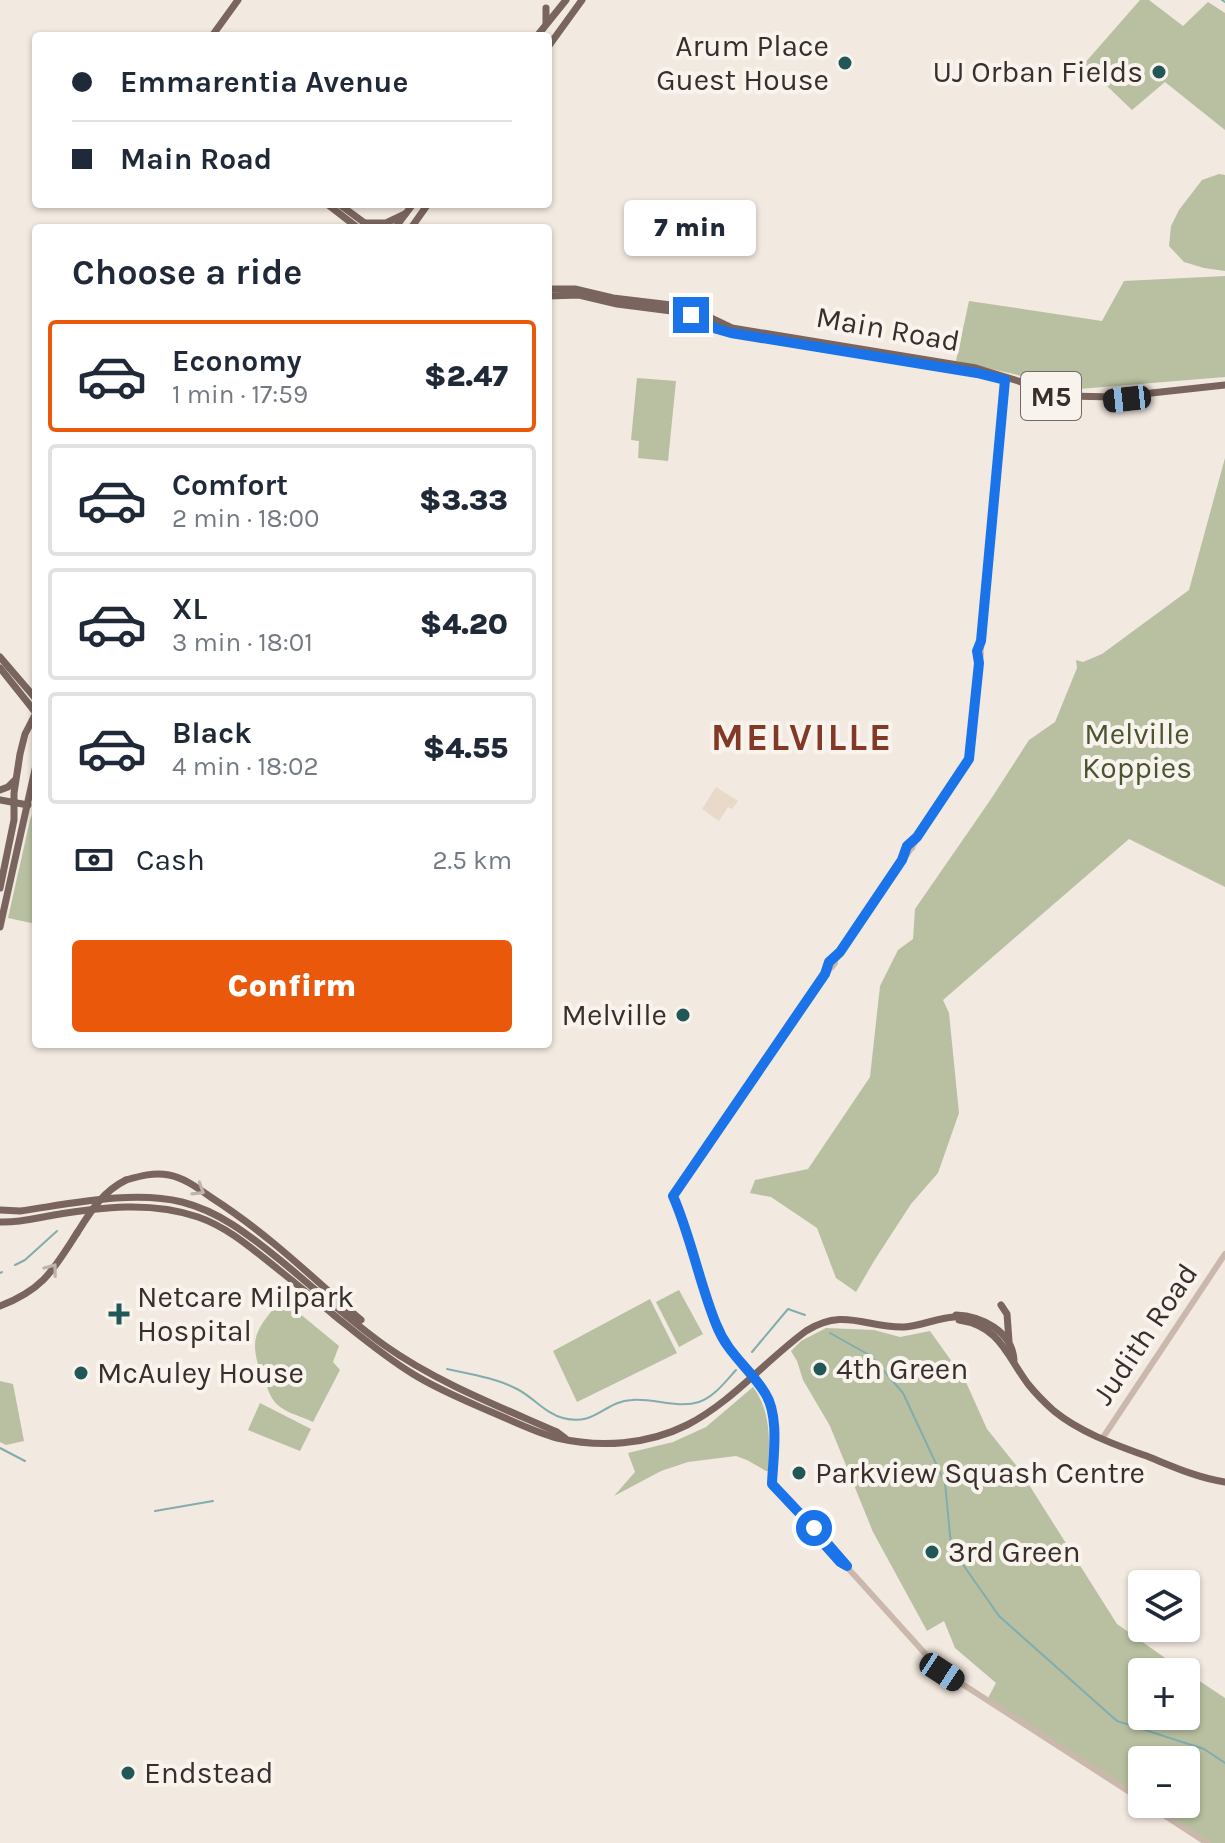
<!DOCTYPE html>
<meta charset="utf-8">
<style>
:root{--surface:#fff;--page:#f6f6f7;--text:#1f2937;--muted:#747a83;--line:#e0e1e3;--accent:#ea580c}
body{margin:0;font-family:Karla,sans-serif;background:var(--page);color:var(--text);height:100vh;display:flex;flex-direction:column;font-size:30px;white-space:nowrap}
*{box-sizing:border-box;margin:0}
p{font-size:26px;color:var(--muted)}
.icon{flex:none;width:44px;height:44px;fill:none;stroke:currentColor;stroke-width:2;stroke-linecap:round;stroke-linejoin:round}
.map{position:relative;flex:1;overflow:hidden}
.sheet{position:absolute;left:32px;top:224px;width:520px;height:824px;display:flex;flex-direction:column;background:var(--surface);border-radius:8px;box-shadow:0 2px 6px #0004}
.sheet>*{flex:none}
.banner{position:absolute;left:32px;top:32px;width:520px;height:176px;border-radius:8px;box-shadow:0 2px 6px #0004;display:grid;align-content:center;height:176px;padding:0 40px;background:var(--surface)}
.controls{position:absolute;left:1128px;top:1570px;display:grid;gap:16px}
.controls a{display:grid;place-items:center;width:72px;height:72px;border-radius:8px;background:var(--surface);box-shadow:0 2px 6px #0004;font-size:40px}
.end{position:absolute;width:36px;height:36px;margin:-18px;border:10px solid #1a73e8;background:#fff;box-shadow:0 0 0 4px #fff}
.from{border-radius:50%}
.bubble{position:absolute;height:56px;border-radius:8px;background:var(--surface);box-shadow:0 2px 6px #0004;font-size:26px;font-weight:800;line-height:56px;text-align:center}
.car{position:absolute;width:24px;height:48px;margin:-24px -12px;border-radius:10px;box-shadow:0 0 6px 2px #0007;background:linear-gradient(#222 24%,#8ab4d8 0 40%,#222 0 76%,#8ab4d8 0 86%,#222 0)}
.banner b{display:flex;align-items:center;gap:28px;height:76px;font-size:30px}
.banner b+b{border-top:2px solid var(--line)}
.banner i{width:20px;height:20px;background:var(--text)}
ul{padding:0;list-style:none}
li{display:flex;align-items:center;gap:24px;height:112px;margin:0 16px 12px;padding:0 24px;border:4px solid var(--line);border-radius:8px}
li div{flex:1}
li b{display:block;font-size:30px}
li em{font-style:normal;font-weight:800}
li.on{border-color:var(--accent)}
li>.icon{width:72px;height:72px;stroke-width:1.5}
h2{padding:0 40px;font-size:36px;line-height:96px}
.pay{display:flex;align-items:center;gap:20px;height:88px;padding:0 40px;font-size:30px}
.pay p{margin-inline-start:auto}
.cta{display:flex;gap:16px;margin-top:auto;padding:16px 40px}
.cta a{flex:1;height:92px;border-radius:8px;background:var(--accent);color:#fff;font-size:32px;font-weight:800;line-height:92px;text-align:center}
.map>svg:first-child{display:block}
</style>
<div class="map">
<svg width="1225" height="1843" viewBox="0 0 1225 1843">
<rect width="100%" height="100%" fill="#f2e9e0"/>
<g fill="#b8c0a1">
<path d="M1140 0H1149L1183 26 1208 2 1225 13V130L1165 82 1132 110 1084 64Z"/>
<path d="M1219 174 1225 175V271L1204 268 1184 262 1169 246 1171 226 1179 210 1202 180Z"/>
<path d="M1225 276V377L1079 389 956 361 969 301 1102 321 1124 281Z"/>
<path d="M637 378 676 381 668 461 638 458 639 441 631 440Z"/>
<path d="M1225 458V887L1129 839 943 1000 949 1013 959 1113 938 1173 911 1204 874 1261 856 1292 836 1278 817 1228 771 1197 750 1193 755 1180 808 1169 870 1077 880 986 898 950 913 939 915 909 991 799 1029 740 1055 722 1077 668 1076 660 1083 662 1102 654 1189 590Z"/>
<path d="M36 803V924L8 918 30 820Z"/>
<path d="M679 1290 703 1334 679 1347 656 1302Z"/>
<path d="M282 1299 339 1346 333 1362 340 1370 313 1422C301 1416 282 1412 274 1401 269 1395 267 1385 263 1378 247 1339 256 1329 282 1299Z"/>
<path d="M650 1299 677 1353 577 1402 553 1351Z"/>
<path d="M826 1328 874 1330 900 1337 930 1331 965 1380 987 1429 1019 1469 1117 1624 1185 1672H1142V1716H1186V1672L1225 1698V1843H1206L1147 1804H1186V1760H1142V1801L988 1698 996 1683 955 1648 944 1621 927 1631 873 1532 830 1426 803 1380 797 1361 791 1351 801 1341Z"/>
<path d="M0 1381 13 1384 24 1441 6 1445 0 1442Z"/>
<path d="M753 1387C771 1411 770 1442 768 1471H766L747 1460 736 1456 688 1462 661 1471 614 1496 635 1472 628 1453 673 1442 706 1427Z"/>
<path d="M260 1403 311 1429 300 1451 248 1430Z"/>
</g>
<path fill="#e9d9c8" d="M716 787 738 801 732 809 728 807 719 821 702 809Z"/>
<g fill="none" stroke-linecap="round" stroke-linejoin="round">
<g stroke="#81adad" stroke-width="2">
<path d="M1222 0 1225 2"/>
<path d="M15 1265 25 1260 57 1231"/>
<path d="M0 1273 2 1272"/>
<path d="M830 1333 871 1356 903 1393 945 1483 951 1545 957 1556 999 1616 1117 1721 1204 1749 1225 1763"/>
<path d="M752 1352 788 1309 805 1315"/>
<path d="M447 1369C470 1374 496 1378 517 1389 533 1397 546 1414 563 1418 596 1427 604 1401 632 1400 654 1398 678 1409 699 1402 714 1397 725 1382 736 1370"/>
<path d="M0 1448 25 1461"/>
<path d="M155 1511 213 1501"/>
</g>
<g stroke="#cab8ac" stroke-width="6">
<path d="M981 649 1006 377"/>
<path d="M907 846H911L912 848 908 850Z"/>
<path d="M912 847 969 759 981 653"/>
<path d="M830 961 835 963 832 967 829 965Z"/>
<path d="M834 962 910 850"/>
<path d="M736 1358C701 1310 696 1250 673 1196L831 967"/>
<path d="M763 1390C780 1417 773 1454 772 1484L808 1521"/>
<path d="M1102 1439 1225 1254"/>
<path d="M805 1519 808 1526 856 1577 939 1669 1142 1800"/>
<path d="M1147 1804 1207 1843"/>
</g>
<g stroke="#79655d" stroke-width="7">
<path d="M546 23V8"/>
<path d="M212 36 238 0"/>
<path d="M537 36 566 0"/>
<path d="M548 47 582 0"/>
<path d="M327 204 358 228"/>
<path d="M339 204 366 224"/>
<path d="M365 223H386L405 214"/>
<path d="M395 228 413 204"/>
<path d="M411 228 428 204"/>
<path d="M548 289H575L613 298 688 307 732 328 976 368 1067 396 1115 397 1225 385"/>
<path d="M548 296 579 295 617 304 687 313 717 329 731 333 889 358"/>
<path d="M0 657 36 699"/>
<path d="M0 668 36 713"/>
<path d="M0 790 8 787 14 781"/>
<path d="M0 800 28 805"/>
<path d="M0 888 14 820V793L20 754 25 734 36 713"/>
<path d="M0 927 36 765"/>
<path d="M126 1180C140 1176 154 1172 169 1175 185 1178 199 1189 212 1198 268 1234 311 1276 361 1320"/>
<path d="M0 1210 20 1211C70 1204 132 1190 182 1202 221 1212 250 1236 280 1260 314 1288 348 1319 384 1345 436 1382 498 1406 557 1432L565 1438"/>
<path d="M0 1222C18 1223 36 1218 54 1215 101 1207 152 1201 198 1217 227 1227 250 1247 274 1266 295 1283 315 1299 335 1316 360 1336 385 1357 413 1374 437 1389 464 1400 489 1411 511 1420 534 1432 557 1438 600 1448 647 1445 687 1425 732 1402 765 1361 806 1331 844 1307 866 1328 904 1327 921 1326 937 1318 954 1317L956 1315C981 1316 1012 1331 1014 1360"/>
<path d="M1001 1305 1007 1314 1009 1341"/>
<path d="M0 1306C44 1289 53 1270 77 1233"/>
<path d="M959 1320C1000 1326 1007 1356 1028 1384 1036 1394 1045 1403 1054 1411 1081 1433 1116 1445 1149 1457 1174 1467 1198 1478 1225 1482"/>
</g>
<path stroke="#cab8ac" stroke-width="6" d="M736 1358 763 1390"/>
<path stroke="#79655d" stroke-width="7" d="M77 1233C91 1211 102 1192 126 1180"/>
</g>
<defs><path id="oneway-chevron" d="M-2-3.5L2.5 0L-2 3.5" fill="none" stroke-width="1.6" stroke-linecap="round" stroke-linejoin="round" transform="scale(2)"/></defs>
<g stroke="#bfb3ac">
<use href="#oneway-chevron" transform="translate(199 1190) rotate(32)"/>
<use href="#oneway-chevron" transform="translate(52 1269) rotate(-53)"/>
</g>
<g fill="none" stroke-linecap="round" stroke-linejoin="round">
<path stroke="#1a73e8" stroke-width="10" d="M691 315 717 329 731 333 977 373 1005 380 981 641 977 651 979 663 969 759 917 837 907 846 902 860 840 952 829 962 825 974 673 1196C691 1237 699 1282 716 1324 728 1355 750 1368 765 1393 780 1416 773 1458 772 1484L805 1519 808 1526 840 1562 847 1566 814 1528"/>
</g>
<g fill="#225758" stroke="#f9f3ed" stroke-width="3">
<circle cx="845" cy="63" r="8"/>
<circle cx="1159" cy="72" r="8"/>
<circle cx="683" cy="1015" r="8"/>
<path d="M115 1302h8v8h8v8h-8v8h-8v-8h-8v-8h8z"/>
<circle cx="820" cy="1369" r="8"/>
<circle cx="81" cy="1373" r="8"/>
<circle cx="799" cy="1473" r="8"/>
<circle cx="932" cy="1552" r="8"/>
<circle cx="128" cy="1773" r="8"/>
</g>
<g text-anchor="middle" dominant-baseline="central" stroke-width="8" stroke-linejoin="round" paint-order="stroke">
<rect fill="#f9f3ed" stroke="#726965" stroke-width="2" x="1021" y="372" width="60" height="48" rx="6"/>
<g font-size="28" font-weight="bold" fill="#382e2b">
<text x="1051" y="396">M5</text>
</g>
<g font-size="30" fill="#382e2b" stroke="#f9f3ed" text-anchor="start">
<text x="829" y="46" text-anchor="end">Arum Place<tspan x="829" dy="34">Guest House</tspan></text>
<text x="1143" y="72" text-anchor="end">UJ Orban Fields</text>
<text x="667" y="1015" text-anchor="end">Melville</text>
<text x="137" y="1297">Netcare Milpark<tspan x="137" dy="34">Hospital</tspan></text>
<text x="836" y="1369">4th Green</text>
<text x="97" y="1373">McAuley House</text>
<text x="815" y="1473">Parkview Squash Centre</text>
<text x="948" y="1552">3rd Green</text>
<text x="144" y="1773">Endstead</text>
</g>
<g font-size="30" fill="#382e2b" stroke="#f9f3ed">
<text transform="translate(888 329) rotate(10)">Main Road</text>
<text transform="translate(1145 1334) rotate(-56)">Judith Road</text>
</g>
<g font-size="30" fill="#4a5530" stroke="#f9f3ed">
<text x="1137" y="734">Melville<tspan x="1137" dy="34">Koppies</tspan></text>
</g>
<g font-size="38" font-weight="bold" letter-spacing="2" fill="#833928" stroke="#f9f3ed">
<text x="802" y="737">MELVILLE</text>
</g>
</g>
</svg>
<div class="controls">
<a><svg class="icon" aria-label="layers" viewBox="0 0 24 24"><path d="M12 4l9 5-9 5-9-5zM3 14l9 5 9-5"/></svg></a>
<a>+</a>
<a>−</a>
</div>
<i class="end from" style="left:814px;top:1528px"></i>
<i class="end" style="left:691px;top:315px"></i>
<div class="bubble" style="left:624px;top:200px;width:132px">7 min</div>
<i class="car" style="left:1127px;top:399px;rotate:264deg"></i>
<i class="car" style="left:942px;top:1672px;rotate:123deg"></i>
<div class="banner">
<b><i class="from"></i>Emmarentia Avenue</b>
<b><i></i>Main Road</b>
</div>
<section class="sheet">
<h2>Choose a ride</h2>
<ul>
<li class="on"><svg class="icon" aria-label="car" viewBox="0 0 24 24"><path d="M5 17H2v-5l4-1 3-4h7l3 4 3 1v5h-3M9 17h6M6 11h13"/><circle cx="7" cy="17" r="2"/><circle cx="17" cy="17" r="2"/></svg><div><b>Economy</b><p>1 min · 17:59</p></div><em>$2.47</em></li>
<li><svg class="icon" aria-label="car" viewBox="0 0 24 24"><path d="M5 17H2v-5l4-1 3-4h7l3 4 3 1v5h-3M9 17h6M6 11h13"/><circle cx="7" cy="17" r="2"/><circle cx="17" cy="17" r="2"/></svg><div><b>Comfort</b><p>2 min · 18:00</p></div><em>$3.33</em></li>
<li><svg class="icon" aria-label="car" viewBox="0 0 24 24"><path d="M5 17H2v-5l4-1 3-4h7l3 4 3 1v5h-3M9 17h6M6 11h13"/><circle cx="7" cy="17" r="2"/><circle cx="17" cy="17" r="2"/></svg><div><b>XL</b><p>3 min · 18:01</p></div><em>$4.20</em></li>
<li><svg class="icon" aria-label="car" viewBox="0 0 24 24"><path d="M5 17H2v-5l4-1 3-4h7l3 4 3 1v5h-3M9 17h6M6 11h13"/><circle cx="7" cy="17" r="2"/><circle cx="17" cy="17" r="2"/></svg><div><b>Black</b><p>4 min · 18:02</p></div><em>$4.55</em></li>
</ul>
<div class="pay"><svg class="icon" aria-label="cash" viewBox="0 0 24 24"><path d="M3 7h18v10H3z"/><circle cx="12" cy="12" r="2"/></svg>Cash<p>2.5 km</p></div>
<div class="cta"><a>Confirm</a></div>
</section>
</div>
